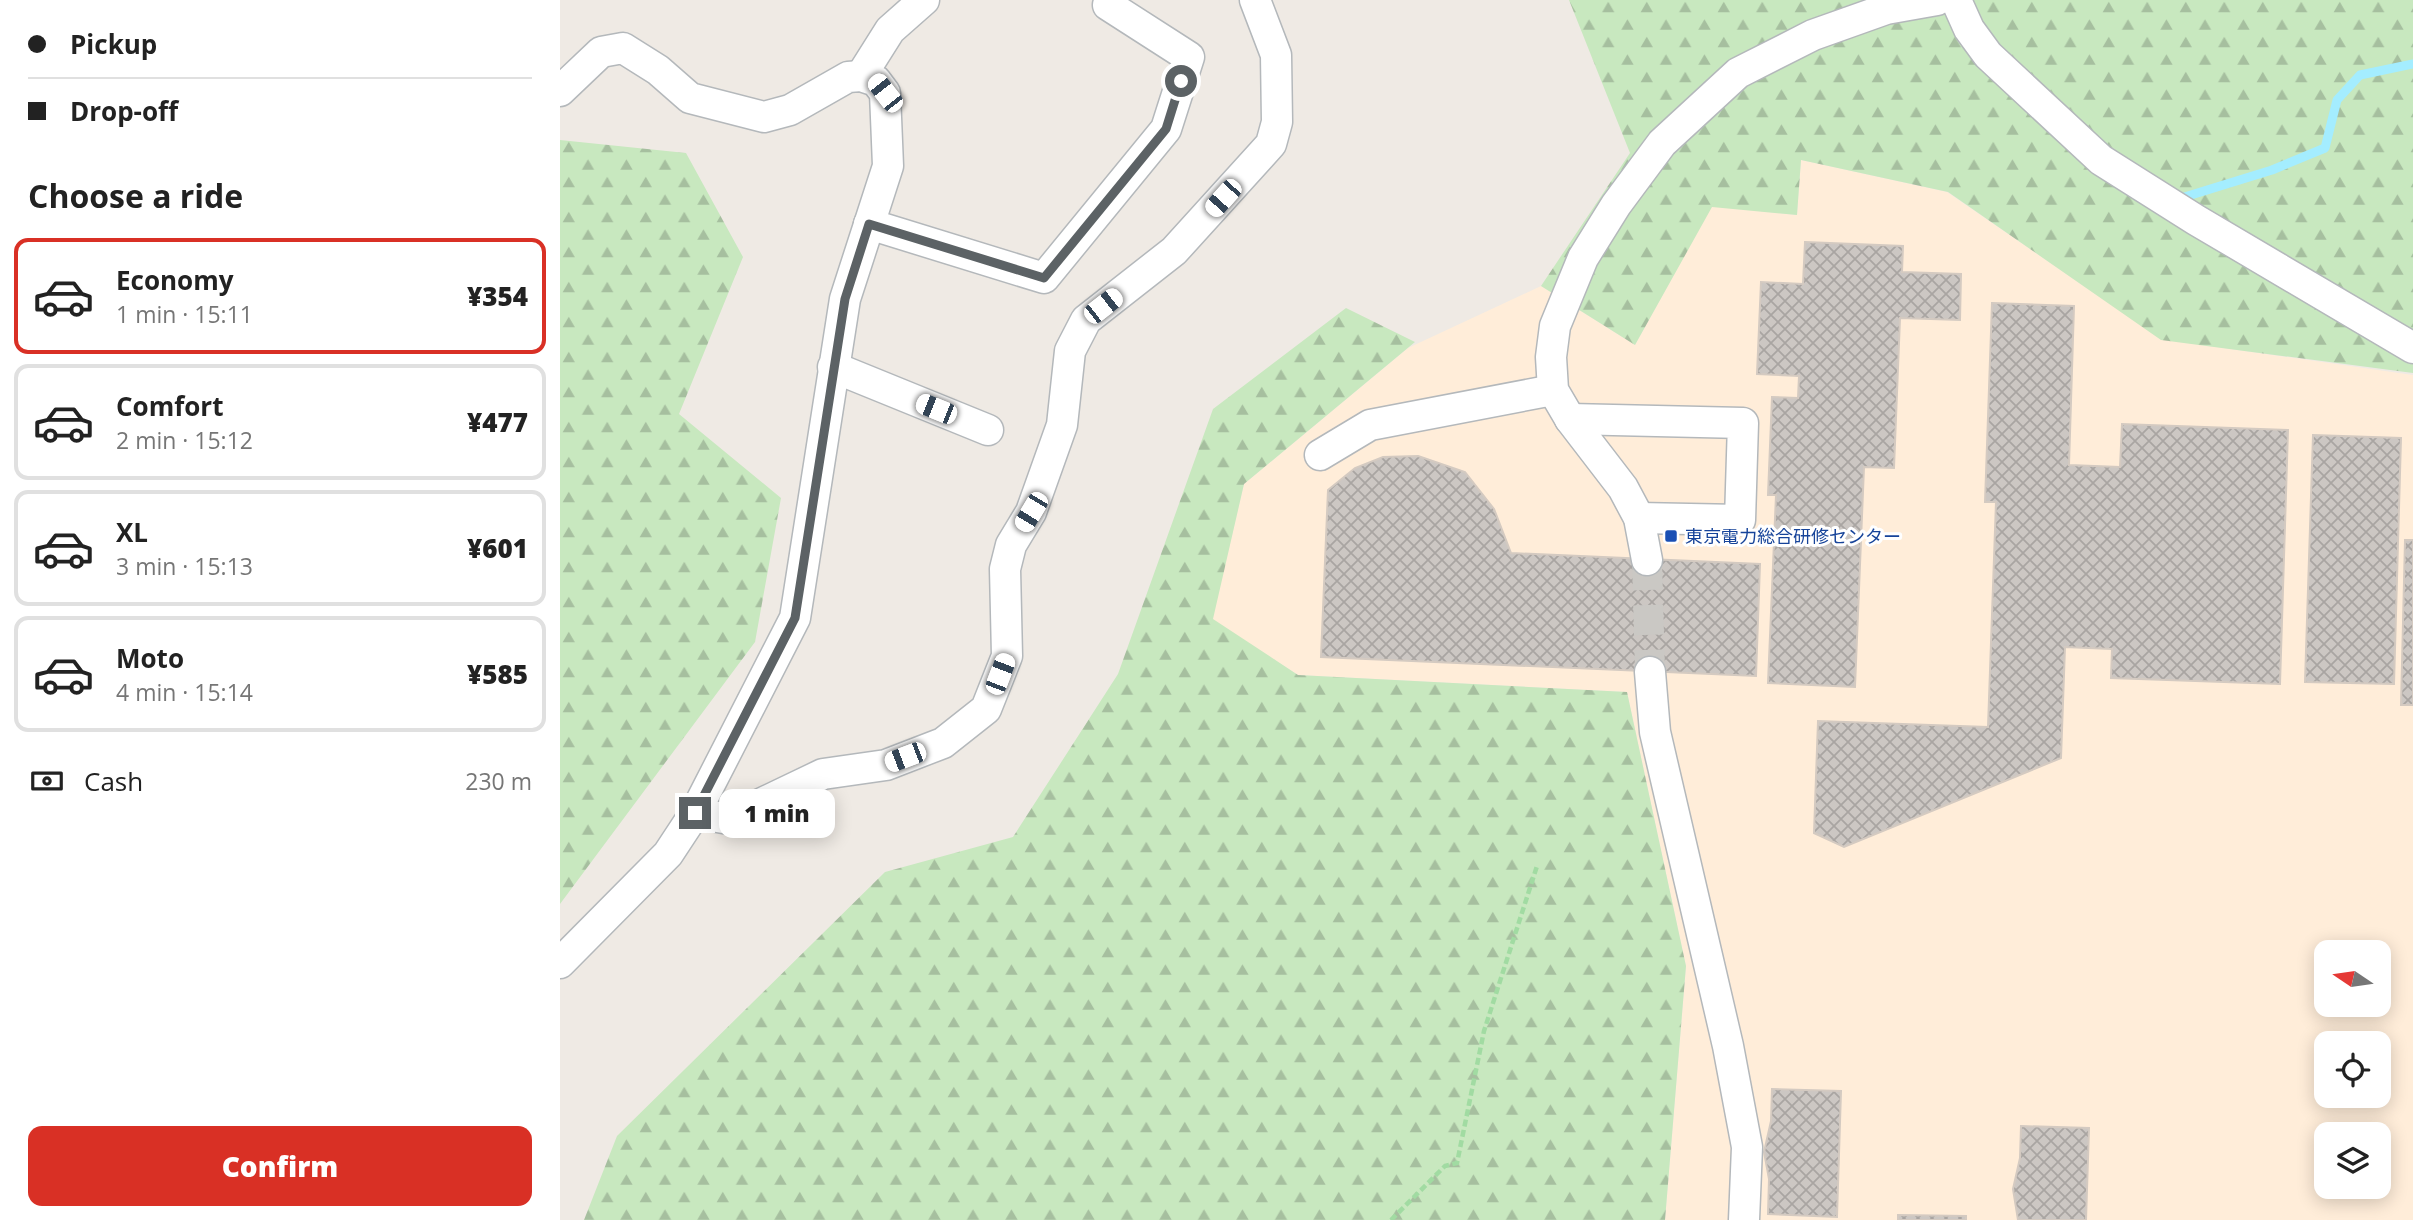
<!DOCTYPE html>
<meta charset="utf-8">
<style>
:root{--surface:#fff;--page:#f6f6f6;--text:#222;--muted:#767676;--line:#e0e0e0;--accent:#d93025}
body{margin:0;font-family:"Open Sans","Noto Sans JP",sans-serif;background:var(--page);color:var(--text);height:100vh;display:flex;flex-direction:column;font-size:26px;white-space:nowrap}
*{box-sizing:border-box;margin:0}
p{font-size:23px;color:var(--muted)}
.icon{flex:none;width:38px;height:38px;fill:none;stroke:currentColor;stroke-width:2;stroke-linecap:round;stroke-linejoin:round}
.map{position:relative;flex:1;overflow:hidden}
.panel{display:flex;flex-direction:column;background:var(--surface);width:560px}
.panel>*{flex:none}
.banner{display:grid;align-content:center;height:154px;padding:0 28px;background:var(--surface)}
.needle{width:46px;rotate:283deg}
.buttons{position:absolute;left:1754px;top:940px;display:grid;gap:14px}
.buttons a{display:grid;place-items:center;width:77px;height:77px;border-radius:14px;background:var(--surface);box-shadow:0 4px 18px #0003;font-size:35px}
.end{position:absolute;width:32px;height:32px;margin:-16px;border:9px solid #5c6265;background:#fff;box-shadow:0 0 0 4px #fff}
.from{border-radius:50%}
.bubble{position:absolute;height:49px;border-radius:14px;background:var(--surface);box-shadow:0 4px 18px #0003;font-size:23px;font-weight:800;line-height:49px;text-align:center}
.car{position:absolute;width:21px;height:42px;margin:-21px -10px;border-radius:9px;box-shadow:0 0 5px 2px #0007;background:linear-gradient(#fff 24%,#345 0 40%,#fff 0 76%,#345 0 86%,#fff 0)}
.banner b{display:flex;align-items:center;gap:24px;height:66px;font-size:26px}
.banner b+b{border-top:2px solid var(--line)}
.banner i{width:18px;height:18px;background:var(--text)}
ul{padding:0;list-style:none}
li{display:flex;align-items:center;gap:21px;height:116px;margin:0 14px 10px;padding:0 14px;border:4px solid var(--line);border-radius:14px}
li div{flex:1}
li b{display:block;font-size:26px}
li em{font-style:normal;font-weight:800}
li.active{border-color:var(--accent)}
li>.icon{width:63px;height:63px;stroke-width:1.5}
h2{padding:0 28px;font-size:32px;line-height:84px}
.pay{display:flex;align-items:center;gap:18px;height:77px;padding:0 28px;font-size:26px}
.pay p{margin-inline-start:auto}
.action{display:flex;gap:14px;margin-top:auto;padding:14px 28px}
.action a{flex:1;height:80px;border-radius:14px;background:var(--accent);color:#fff;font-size:28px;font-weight:800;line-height:80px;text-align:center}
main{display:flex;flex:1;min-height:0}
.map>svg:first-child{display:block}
</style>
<main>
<section class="panel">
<div class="banner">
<b><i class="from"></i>Pickup</b>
<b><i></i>Drop-off</b>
</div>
<h2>Choose a ride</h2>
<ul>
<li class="active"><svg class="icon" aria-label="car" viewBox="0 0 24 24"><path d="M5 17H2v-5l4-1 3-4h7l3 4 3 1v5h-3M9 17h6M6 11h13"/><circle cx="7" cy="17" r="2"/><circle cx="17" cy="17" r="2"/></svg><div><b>Economy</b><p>1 min · 15:11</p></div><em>¥354</em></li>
<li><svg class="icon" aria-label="car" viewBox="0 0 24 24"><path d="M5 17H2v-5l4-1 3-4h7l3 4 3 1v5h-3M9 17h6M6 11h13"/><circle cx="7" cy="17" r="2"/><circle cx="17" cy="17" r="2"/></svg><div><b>Comfort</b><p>2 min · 15:12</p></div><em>¥477</em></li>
<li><svg class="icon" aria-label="car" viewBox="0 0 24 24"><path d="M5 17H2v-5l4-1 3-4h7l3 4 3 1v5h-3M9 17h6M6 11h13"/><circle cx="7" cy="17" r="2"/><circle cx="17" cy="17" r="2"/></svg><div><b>XL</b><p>3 min · 15:13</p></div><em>¥601</em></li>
<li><svg class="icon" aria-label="car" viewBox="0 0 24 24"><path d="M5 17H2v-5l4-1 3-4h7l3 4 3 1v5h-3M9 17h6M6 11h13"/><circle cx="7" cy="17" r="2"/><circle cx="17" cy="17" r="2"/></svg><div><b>Moto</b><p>4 min · 15:14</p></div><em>¥585</em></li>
</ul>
<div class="pay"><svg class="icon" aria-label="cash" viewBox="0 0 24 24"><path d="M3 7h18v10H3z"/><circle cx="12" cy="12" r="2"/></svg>Cash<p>230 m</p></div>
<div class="action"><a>Confirm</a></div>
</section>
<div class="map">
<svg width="1853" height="1220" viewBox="0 0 1853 1220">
<defs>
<pattern id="forest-firs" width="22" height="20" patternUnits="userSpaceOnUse" patternTransform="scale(1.75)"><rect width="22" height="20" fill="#c8e8bf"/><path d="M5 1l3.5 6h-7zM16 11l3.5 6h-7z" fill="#a6bf9f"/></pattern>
<pattern id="building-cross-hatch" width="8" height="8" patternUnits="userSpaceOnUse" patternTransform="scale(1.75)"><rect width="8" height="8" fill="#ccc7c3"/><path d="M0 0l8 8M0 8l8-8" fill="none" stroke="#a9a5a2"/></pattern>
</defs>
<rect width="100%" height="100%" fill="#efeae4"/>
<path fill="#ffedd9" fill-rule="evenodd" d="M1241 160 1387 192 1601 339 1853 375V1220H1105L1126 966 1067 692 738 675 652 620 684 484 848 348 981 286 1075 345 1152 206 1237 215ZM1766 952H1818V1004H1766ZM1766 1043H1818V1096H1766ZM1766 1134H1818V1186H1766Z"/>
<g fill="url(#forest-firs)">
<path d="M1009 0H1853V373L1601 340 1388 192 1241 160 1237 215 1152 207 1075 345 981 286 1070 153Z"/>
<path d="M0 140 126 153 183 257 119 414 221 498 195 642 0 904Z"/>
<path d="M786 308 855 342 684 484 653 619 738 675 1067 692 1126 966 1105 1220H24L57 1136 325 872 453 837 558 674 653 409Z"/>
</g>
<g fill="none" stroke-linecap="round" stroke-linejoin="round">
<path stroke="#a4edff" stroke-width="9" d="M1618 199 1712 170 1765 148 1777 100 1800 75 1853 64"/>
</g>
<g fill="url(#building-cross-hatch)" stroke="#d4cac1" stroke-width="2">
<path d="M1245 242 1343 246 1342 272 1401 274 1400 320 1340 318 1334 468 1304 467 1295 687 1208 683 1216 495H1208L1212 397 1238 398 1239 376 1197 374 1201 282 1243 284Z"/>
<path d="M1432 303 1514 306 1509 465 1560 467 1562 424 1728 430 1720 684 1551 678 1552 649 1505 647 1501 758 1284 847 1254 833 1258 721 1428 727 1436 502H1425Z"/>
<path d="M1753 435 1841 438 1834 684 1745 682Z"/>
<path d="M858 456 905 472 934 509 951 553 1200 564 1196 676 761 657 768 490 795 468 823 457Z"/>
<path d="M1845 540H1853V705H1841Z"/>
<path d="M1212 1089 1281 1091 1277 1217 1208 1214 1209 1179 1204 1152 1211 1121Z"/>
<path d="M1461 1126 1529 1128 1526 1220H1458L1453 1189 1460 1158Z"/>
<path d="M1338 1215 1406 1216V1220H1338Z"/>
</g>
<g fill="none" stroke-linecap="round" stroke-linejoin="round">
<path stroke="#cac8c4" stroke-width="30" stroke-dasharray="30 15" stroke-linecap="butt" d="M1087 560 1090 672"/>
<g stroke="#b4b8bb" stroke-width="33">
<g id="minor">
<path d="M1396 0 1409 29 1428 55 1541 160 1636 220 1853 348"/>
<path d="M301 76 330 30 364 0"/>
<path d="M0 91 41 52 63 48 98 70 130 98 204 117 230 110 288 77 301 76 316 81 325 93 328 166 285 299 235 618 135 813 108 854 0 963"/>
<path d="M309 224 484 278 606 129 629 57 548 5"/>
<path d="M273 367 428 430"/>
<path d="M1010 419 1183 423 1180 520 1079 518"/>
<path d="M760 455 810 425 993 390"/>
<path d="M1087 560 1079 518 1063 488 1010 419 993 390 991 357 995 326 1023 258 1056 205 1102 143 1178 73 1253 35 1326 9 1377 0"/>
<path d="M1090 672 1095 732 1168 1046 1187 1147 1184 1220"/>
<path d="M135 813 169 819 263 774 326 765 383 743 426 709 447 656 445 569 451 545 471 512 502 425 510 351 526 320 614 251 711 144 717 122 716 55 695 0"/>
</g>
</g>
<path stroke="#a1dba2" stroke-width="4.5" stroke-dasharray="7 3.5" stroke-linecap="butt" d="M831 1220 885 1166 897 1163 924 1031 977 866"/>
<use href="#minor" stroke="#fff" stroke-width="30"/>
</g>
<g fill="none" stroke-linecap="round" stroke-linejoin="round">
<path stroke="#5c6265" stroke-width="9" d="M135 813 235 618 285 299 309 224 484 278 606 129 621 81"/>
</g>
<rect fill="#1a4fb4" stroke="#fff" stroke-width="2.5" x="1104" y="529" width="14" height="14" rx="3.5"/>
<g text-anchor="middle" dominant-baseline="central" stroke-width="6" stroke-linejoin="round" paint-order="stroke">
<g font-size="18" fill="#164399" stroke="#fff" text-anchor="start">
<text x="1125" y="536">東京電力総合研修センター</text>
</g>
</g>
</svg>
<div class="buttons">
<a><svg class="needle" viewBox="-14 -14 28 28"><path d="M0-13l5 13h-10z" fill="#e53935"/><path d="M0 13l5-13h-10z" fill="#767676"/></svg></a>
<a><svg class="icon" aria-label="locate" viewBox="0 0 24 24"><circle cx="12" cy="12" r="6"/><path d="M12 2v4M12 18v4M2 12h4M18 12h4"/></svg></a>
<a><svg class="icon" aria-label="layers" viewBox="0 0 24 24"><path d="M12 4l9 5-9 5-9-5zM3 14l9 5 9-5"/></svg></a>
</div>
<i class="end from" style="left:621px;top:81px"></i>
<i class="end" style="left:135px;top:813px"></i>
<div class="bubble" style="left:159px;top:789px;width:116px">1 min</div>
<i class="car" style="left:325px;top:93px;rotate:322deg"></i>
<i class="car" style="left:663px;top:198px;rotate:222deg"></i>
<i class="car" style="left:543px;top:306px;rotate:52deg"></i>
<i class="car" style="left:376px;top:409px;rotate:292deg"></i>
<i class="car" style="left:471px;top:512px;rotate:211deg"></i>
<i class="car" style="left:440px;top:674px;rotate:21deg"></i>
<i class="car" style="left:345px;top:757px;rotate:249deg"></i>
</div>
</main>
